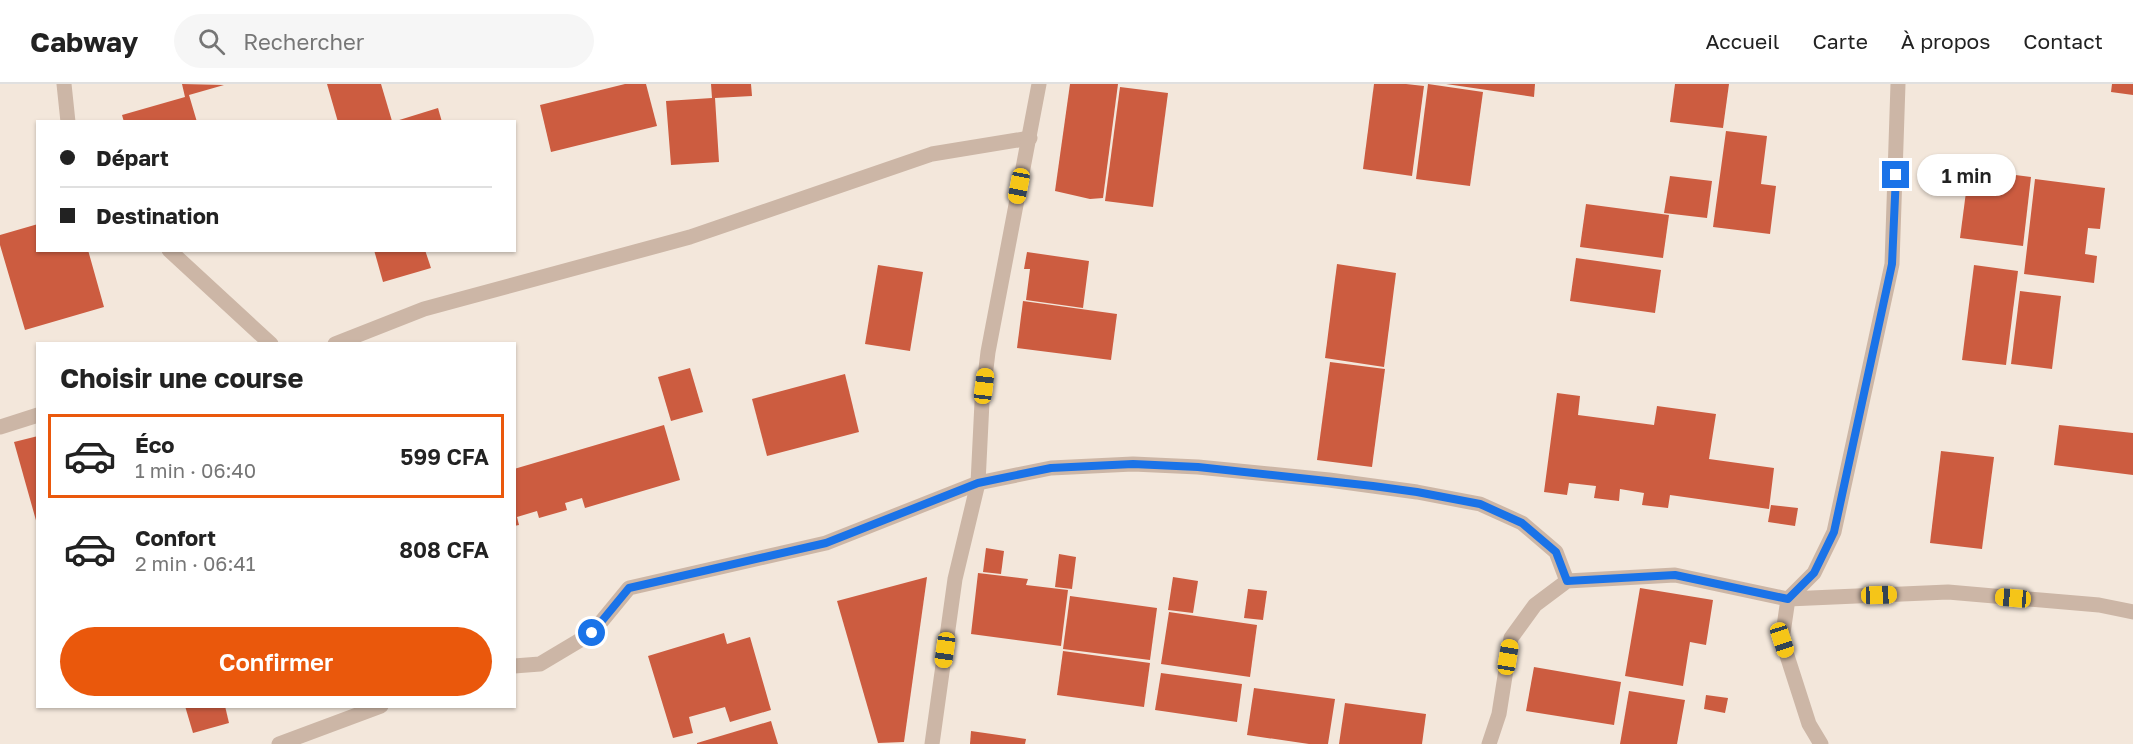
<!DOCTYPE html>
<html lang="fr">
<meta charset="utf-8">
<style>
:root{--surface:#fff;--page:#f6f6f6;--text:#222;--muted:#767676;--line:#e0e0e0;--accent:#ea580c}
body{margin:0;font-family:"Golos Text",sans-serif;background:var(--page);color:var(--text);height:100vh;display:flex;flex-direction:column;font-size:22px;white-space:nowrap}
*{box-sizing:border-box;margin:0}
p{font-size:20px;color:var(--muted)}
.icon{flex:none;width:33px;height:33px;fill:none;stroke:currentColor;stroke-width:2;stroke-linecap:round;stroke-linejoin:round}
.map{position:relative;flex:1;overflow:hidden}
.sheet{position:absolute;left:36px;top:258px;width:480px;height:366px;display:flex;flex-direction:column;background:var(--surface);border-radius:0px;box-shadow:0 2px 4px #0004}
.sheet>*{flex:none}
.top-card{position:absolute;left:36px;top:36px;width:480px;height:132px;border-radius:0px;box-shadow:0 2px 4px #0004;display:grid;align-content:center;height:132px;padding:0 24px;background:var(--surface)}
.end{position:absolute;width:27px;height:27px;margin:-14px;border:8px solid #1a73e8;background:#fff;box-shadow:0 0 0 3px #fff}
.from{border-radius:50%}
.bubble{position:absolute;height:42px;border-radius:21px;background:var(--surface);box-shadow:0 2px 4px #0004;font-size:20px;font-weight:600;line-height:42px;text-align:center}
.car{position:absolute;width:18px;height:36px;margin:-18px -9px;border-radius:8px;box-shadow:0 0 4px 2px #0007;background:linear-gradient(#f5c518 24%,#345 0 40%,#f5c518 0 76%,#345 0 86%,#f5c518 0)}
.top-card b{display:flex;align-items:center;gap:21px;height:57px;font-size:22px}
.top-card b+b{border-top:2px solid var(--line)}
.top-card i{width:15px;height:15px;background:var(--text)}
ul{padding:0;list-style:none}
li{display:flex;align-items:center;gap:18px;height:84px;margin:0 12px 9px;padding:0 12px;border:3px solid transparent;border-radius:0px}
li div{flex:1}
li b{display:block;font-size:22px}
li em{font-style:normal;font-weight:600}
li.on{border-color:var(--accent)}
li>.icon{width:54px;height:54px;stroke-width:1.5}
h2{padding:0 24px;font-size:27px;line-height:72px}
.button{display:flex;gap:12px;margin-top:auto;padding:12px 24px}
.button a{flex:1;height:69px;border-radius:36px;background:var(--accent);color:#fff;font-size:24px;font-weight:600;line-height:69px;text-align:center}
header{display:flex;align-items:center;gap:36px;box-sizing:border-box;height:84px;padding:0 30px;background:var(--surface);border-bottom:2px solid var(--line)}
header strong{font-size:28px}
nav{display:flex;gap:33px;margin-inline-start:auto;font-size:21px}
.search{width:420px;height:54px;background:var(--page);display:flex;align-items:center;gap:15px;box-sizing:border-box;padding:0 21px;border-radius:33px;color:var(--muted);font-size:22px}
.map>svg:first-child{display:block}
</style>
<header>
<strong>Cabway</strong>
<div class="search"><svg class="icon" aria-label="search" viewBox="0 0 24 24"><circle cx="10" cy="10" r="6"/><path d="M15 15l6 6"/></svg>Rechercher</div>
<nav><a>Accueil</a><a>Carte</a><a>À propos</a><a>Contact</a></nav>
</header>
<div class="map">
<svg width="2133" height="660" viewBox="0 0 2133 660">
<rect width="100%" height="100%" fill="#f3e7db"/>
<g fill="#cc5c40">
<path d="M182 0 224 1 189 11 197 38H124L122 31 185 13Z"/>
<path d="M327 0H381L392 37 338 38Z"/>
<path d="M625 0H646L657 42 551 68 540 21Z"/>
<path d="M711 0H751L752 12 715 14 719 78 671 81 666 17 712 14Z"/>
<path d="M1070 0H1118L1103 114 1090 115 1055 107Z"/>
<path d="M1374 0H1406L1424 2 1412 92 1363 85Z"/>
<path d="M1428 0 1483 8 1470 102 1416 95Z"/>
<path d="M1446 0H1535L1534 13Z"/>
<path d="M1675 0H1729L1723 44 1670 38Z"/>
<path d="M2112 0H2133V11L2111 8Z"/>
<path d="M1120 3 1168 9 1153 123 1105 117Z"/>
<path d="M438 24 442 38H396V37Z"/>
<path d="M1726 47 1767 52 1761 100 1776 102 1770 150 1713 143Z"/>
<path d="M1969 85 2031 93 2023 162 1960 154Z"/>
<path d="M1670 92 1712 97 1707 134 1664 129Z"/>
<path d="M2035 95 2105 104 2100 145 2088 144 2085 170 2097 172 2094 199 2024 190Z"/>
<path d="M1586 120 1669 131 1663 174 1580 163Z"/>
<path d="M38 140V166H88L104 223 25 246 0 161V151Z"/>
<path d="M374 166H425L431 184 383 198Z"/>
<path d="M1027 168 1089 177 1083 224 1026 216 1030 185H1024Z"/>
<path d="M1576 174 1661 186 1655 229 1570 217Z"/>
<path d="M1337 180 1396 189 1384 283 1325 274Z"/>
<path d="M878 181 923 188 910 267 865 260Z"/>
<path d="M1974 181 2018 187 2006 281 1962 276Z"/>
<path d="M2020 207 2061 212 2052 285 2011 280Z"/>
<path d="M1023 217 1117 230 1111 276 1017 264Z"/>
<path d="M1330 278 1385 285 1372 383 1317 376Z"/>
<path d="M690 284 703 328 671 337 658 293Z"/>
<path d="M845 290 859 348 767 372 752 315Z"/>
<path d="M1557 309 1580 312 1578 331 1654 341 1657 322 1716 330 1709 375 1774 384 1769 425 1670 411 1668 424 1642 421 1644 409 1620 405 1619 417 1594 414 1596 402 1569 399 1567 411 1544 408Z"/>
<path d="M664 341 680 396 585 424 582 414 565 419 567 426 539 434 537 427 517 433 519 441 514 442V385Z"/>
<path d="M2059 341 2133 349V391L2054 381Z"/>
<path d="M38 352V440H37L14 358Z"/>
<path d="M1941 367 1994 373 1982 465 1930 459Z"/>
<path d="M1771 421 1798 424 1795 442 1768 438Z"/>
<path d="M986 464 1004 467 1001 490 983 488Z"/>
<path d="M1059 470 1076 473 1072 505 1055 503Z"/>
<path d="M978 489 1028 495 1026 501 1068 506 1061 562 971 550Z"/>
<path d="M927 493 904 658 878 659 837 517Z"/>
<path d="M1173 493 1198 497 1193 529 1168 526Z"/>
<path d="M1640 504 1713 516 1706 561 1690 558 1683 602 1625 592Z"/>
<path d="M1248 505 1267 507 1263 536 1244 534Z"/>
<path d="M1070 512 1157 524 1150 576 1063 565Z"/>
<path d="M1169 528 1257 541 1250 593 1161 580Z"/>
<path d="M724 549 727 560 750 553 771 626 730 638 725 623 689 633 693 649 673 654 648 572Z"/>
<path d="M1063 567 1150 579 1144 623 1057 611Z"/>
<path d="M1534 583 1621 598 1614 641 1526 627Z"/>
<path d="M1161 589 1242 600 1237 638 1155 626Z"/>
<path d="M1254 604 1335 615 1328 660H1309L1247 651Z"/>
<path d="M1629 607 1685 616 1677 660H1620Z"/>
<path d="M1706 611 1728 614 1725 629 1704 625Z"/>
<path d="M1345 619 1426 630 1422 660H1339Z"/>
<path d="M185 622H225L229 639 193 649Z"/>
<path d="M771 637 778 660H697V659Z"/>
<path d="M971 647 1026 655 1025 660H970Z"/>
</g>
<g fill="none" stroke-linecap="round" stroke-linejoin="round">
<g stroke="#ccb6a6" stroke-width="15">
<path d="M64 0 68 38"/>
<path d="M169 166 271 260"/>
<path d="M335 260 424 225 690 153 932 70 1030 54"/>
<path d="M0 343 38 331"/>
<path d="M514 582 540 580 592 549 629 504 826 459 978 399 1051 384 1133 380 1198 383 1329 396 1417 408 1480 420 1522 439 1556 468 1567 497"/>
<path d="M279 660 381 622"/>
<path d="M932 660 955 495 978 399 982 318 988 268 1039 0"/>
<path d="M1489 660 1499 630 1511 554 1535 521 1567 497 1675 491 1788 515 1948 508 2099 521 2133 528"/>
<path d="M1821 660 1809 640 1782 556 1788 515 1814 489 1834 448 1892 180 1898 0"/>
</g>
</g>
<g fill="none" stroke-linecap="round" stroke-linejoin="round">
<path stroke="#1a73e8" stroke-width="8" d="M592 549 629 504 826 459 978 399 1051 384 1071 383 1133 380 1198 383 1373 402 1417 408 1480 420 1522 439 1556 468 1567 497 1675 491 1788 515 1814 489 1834 448 1892 180 1896 91"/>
</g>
</svg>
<i class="end from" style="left:592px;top:549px"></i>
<i class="end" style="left:1896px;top:91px"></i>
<div class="bubble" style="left:1917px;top:70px;width:99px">1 min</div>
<i class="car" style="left:1019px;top:102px;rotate:191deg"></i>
<i class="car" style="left:984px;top:302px;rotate:7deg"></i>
<i class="car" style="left:1879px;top:511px;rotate:88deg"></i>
<i class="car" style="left:2013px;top:514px;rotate:275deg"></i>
<i class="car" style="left:1782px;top:556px;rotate:162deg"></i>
<i class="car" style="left:945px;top:566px;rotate:188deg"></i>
<i class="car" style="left:1508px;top:573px;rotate:9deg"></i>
<div class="top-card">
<b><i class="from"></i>Départ</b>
<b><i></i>Destination</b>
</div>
<section class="sheet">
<h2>Choisir une course</h2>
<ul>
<li class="on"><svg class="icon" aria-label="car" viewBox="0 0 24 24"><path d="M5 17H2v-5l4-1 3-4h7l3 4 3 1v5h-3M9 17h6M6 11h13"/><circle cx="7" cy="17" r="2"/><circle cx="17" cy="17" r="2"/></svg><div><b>Éco</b><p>1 min · 06:40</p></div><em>599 CFA</em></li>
<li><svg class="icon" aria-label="car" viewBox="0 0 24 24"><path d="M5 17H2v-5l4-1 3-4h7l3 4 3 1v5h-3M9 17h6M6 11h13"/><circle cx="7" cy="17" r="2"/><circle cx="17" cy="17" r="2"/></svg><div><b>Confort</b><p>2 min · 06:41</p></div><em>808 CFA</em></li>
</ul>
<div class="button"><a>Confirmer</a></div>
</section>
</div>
